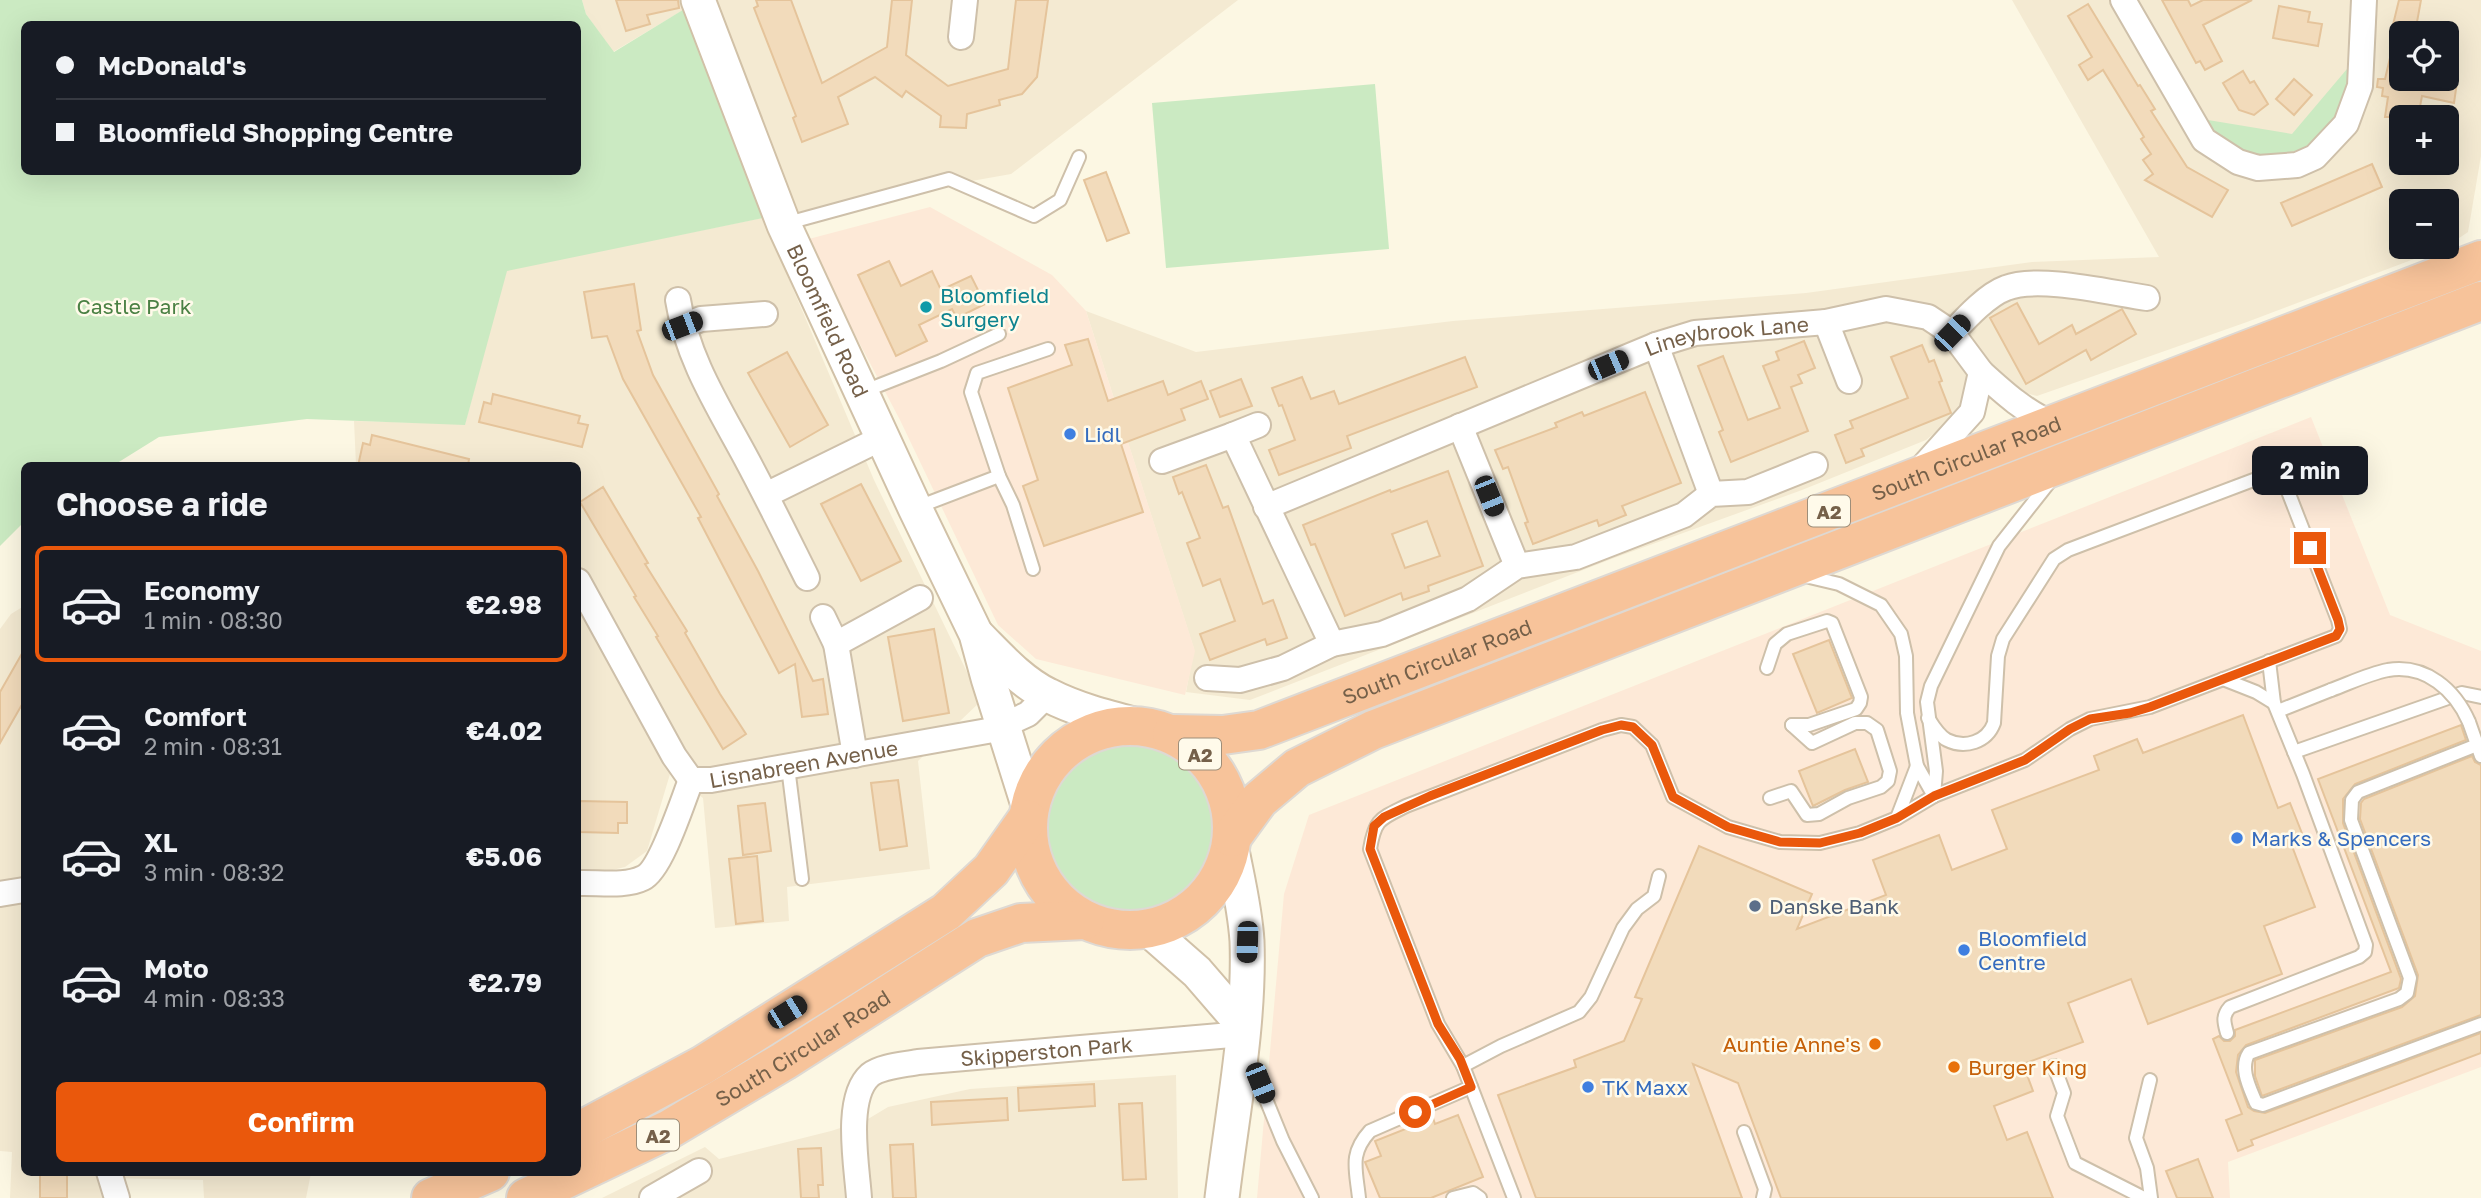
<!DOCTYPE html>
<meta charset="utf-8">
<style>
:root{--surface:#171b24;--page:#242831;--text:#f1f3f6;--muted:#9ea1a6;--line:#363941;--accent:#ea580c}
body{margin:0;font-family:"Golos Text",sans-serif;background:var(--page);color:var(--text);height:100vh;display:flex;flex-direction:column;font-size:26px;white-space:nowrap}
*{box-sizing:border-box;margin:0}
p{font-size:23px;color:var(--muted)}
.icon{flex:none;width:38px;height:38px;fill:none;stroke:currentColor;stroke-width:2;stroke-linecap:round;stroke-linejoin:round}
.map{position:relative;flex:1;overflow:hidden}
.drawer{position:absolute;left:21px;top:462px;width:560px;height:714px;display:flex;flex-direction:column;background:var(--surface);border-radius:10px;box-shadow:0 7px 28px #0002}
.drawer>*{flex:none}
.top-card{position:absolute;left:21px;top:21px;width:560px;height:154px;border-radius:10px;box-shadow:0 7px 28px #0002;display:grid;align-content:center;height:154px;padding:0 35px;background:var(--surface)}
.tools{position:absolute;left:2389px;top:21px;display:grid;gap:14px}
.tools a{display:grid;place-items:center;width:70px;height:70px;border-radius:10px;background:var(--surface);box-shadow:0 7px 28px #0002;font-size:35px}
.end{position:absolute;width:32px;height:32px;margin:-16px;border:9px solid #ea580c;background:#fff;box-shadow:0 0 0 4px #fff}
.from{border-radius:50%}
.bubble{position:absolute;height:49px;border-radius:10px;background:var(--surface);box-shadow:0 7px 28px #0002;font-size:23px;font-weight:700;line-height:49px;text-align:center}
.car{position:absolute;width:21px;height:42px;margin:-21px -10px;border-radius:9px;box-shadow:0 0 5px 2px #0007;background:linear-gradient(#222 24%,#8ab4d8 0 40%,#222 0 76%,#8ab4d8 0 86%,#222 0)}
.top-card b{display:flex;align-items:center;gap:24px;height:66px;font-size:26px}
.top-card b+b{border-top:2px solid var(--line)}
.top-card i{width:18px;height:18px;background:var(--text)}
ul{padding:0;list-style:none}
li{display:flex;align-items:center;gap:21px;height:116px;margin:0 14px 10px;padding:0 21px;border:4px solid transparent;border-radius:10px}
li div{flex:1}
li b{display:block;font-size:26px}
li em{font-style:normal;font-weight:700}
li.active{border-color:var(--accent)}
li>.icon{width:63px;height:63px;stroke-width:1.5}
h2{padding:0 35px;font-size:32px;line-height:84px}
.button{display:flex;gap:14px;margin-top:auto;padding:14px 35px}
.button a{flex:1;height:80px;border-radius:10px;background:var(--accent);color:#fff;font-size:28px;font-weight:700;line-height:80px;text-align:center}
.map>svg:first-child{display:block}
</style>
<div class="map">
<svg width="2481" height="1198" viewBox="0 0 2481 1198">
<rect width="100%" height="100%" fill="#fcf7e3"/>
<g fill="#f4ead2" fill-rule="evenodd">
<path d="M582 0H1238L1011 174 763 218 874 480 981 701 918 761 930 869 787 887 789 921 715 928 703 798 670 774 647 851 625 867 578 878V466L356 465 354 421 465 424 506 270 762 218 685 9 613 52 586 14Z"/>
<path d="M2012 0H2481V156L2468 232 2446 247V201H2401V247H2446L2247 322 2037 396 2018 391 1968 406 1926 440 1802 490 1614 558 1250 700 1186 692 1194 649 1086 311 1196 352 1453 321 1806 293 2032 262 2159 257ZM2401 33H2446V79H2401ZM2401 117H2446V163H2401Z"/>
<path d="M24 606V1172L311 1173 306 1198H204L203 1180 104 1178 103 1198H10L12 1152 0 1151V629L11 614Z"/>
<path d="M1176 1075 1178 1198H602L705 1147 719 1159 831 1131 868 1119 888 1107 970 1089Z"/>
</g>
<g fill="#fde9d7">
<path d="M930 207 1052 275 1086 311 1195 651 1185 695 1036 659 998 625 900 420 805 240Z"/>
<path d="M2311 417 2390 615 2481 651V1067L2228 1162 2230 1198H1257L1284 894 1309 815Z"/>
</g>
<g fill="#cbeac2" fill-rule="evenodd">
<path d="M0 0H582L586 14 614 52 686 8 763 218 507 271 465 425 307 419 159 437 114 465 24 466V522L0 546ZM24 24H578V172H24Z"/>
<path d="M2347 69C2347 86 2348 106 2338 122 2313 159 2249 165 2215 137 2210 132 2206 125 2202 119L2292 134Z"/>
<path d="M1375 84 1389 249 1166 268 1152 103Z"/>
<circle cx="1128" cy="828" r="84"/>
</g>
<g fill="#f2dbbb" stroke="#e5c49b" stroke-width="2" fill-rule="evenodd">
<path d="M616 0H678L679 8 647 15 650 24 626 31Z"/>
<path d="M756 0H791L822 83 887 47 892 0H912L906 55 948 86 1008 69 1016 0H1048L1037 77 1022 94 999 100 1000 105 967 114 966 128 940 127 941 116 906 91 902 97 875 77 838 97 848 124 802 142 793 118 796 116 754 8 758 6Z"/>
<path d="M2162 0H2188L2191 6 2203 0H2252L2203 25 2222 61 2205 70 2200 61 2196 63Z"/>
<path d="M2399 0H2421L2415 33H2391Z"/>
<path d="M2088 4 2138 86 2140 85 2155 109 2151 111 2187 167 2228 190 2212 217 2145 180 2153 174 2143 160 2151 154 2141 139 2144 137 2103 70 2088 80 2079 65 2092 57 2068 16Z"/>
<path d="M2279 6 2310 12 2308 22 2322 24 2318 46 2273 38Z"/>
<path d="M2394 41 2401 42V79H2441L2457 82 2454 103 2422 96 2418 117H2385L2388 97 2382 96 2383 88 2377 87 2378 79H2385Z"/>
<path d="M2243 71 2250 83 2254 81 2268 104 2254 115 2239 110 2223 83Z"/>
<path d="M2294 79 2312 95 2294 115 2276 99Z"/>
<path d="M2372 164 2382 187 2292 226 2281 203Z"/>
<path d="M1106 172 1129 233 1107 241 1084 180Z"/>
<path d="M889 261 901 286 932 271 941 290 971 276 985 304 957 318 952 309 919 325 927 341 896 356 858 275Z"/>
<path d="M634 284 641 330 637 331 653 375 719 494 717 496 758 571 813 681 823 679 828 714 802 717 795 664 779 673 698 518 701 517 623 379 607 336 592 338 584 292Z"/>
<path d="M2017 303 2039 344 2072 325 2076 334 2122 309 2136 334 2091 360 2086 350 2026 384 1990 318Z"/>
<path d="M1088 339 1108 401 1163 381 1168 395 1201 381 1208 399 1181 409 1185 420 1121 444 1143 512 1044 546 1023 486 1038 480 1008 388 1072 365 1065 345Z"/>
<path d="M1804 341 1815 368 1798 375 1802 383 1791 387 1808 431 1731 462 1719 432 1723 430 1698 366 1723 356 1748 420 1780 408 1763 366 1779 360 1776 352Z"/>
<path d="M1922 345 1929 362 1934 360 1942 381 1939 382 1951 413 1861 449 1864 456 1846 463 1835 435 1853 428 1850 421 1908 398 1891 357Z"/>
<path d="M787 352 828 425 790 447 748 373Z"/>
<path d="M1465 357 1477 387 1347 436 1351 448 1279 475 1269 450 1295 440 1282 405 1279 406 1272 388 1302 377 1311 399 1334 391 1339 404Z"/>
<path d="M1241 379 1252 406 1220 417 1210 391Z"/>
<path d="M1645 392 1681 483 1622 506 1626 515 1599 526 1597 520 1533 544 1525 523 1528 522 1508 467 1503 469 1495 450 1557 427 1555 423 1582 412 1584 416Z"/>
<path d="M493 394 580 416 578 423 588 425 582 447 479 422 484 402 491 404Z"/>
<path d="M372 435 469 459 468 466H358L363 443 370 445Z"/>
<path d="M1206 465 1223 508 1228 506 1263 604 1273 600 1287 638 1267 645 1265 639 1210 660 1200 634 1235 621 1220 579 1203 586 1187 543 1200 538 1182 492 1179 494 1173 477Z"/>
<path d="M1448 471 1483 566 1428 586 1429 591 1403 600 1401 593 1345 616 1315 544 1311 545 1303 525 1390 490 1391 492ZM1427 521 1440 556 1405 568 1392 534Z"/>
<path d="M861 484 901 561 861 581 821 504Z"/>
<path d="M603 487 648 563 645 564 687 631 685 633 720 694 746 734 723 749 656 637 658 636 634 597 636 596 580 502Z"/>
<path d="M934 629 949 713 903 721 888 637Z"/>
<path d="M1829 640 1852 698 1817 713 1793 654Z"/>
<path d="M24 650V701L0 743V692Z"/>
<path d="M2243 715 2278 808 2290 803 2305 841 2292 846 2315 907 2264 926 2282 974 2148 1024 2131 979 2068 1003 2083 1042 2023 1064 2033 1091 1994 1106 2007 1140 2027 1132 2053 1198H1781L1738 1083 1693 1064 1742 1198H1536L1498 1095 1576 1067 1574 1060 1624 1041 1642 999 1635 997 1699 846 1812 894 1797 929 1886 895 1873 860 1939 835 1952 870 2007 849 1992 810 2099 770 2094 756 2137 739 2143 753Z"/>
<path d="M2461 725 2466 740 2355 784 2343 799V823L2401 979 2399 988 2246 1045 2238 1055 2236 1072 2248 1107 2254 1111 2265 1113 2481 1033V1053L2251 1140 2253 1145 2238 1151 2226 1120 2242 1114 2213 1039 2219 1036 2224 1041H2230L2235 1036V1030L2391 972 2318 779Z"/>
<path d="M1855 749 1868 782 1845 790 1813 806 1799 771Z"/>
<path d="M2472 756 2475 762 2481 765V1015L2262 1096 2255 1076V1060L2402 1007 2415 996 2418 975 2360 819 2361 803 2364 799Z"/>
<path d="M898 780 907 846 880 850 871 783Z"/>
<path d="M578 801 627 802V823H618V833L578 832Z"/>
<path d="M765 803 771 851 743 855 738 806Z"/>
<path d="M757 856 763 921 736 924 729 859Z"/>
<path d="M1094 1084 1095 1106 1019 1111 1018 1088Z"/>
<path d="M1007 1098 1008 1120 932 1125 931 1102Z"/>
<path d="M1142 1103 1146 1179 1123 1180 1119 1104Z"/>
<path d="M1458 1115 1483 1177 1431 1198H1380L1365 1162 1381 1156 1375 1141 1433 1118 1435 1124Z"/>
<path d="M913 1144 916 1198H893L890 1145Z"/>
<path d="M821 1148 823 1185H818L819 1198H801L798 1149Z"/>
<path d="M2198 1159 2213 1198H2177L2166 1171Z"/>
<rect x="40" y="1172" width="27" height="26"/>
</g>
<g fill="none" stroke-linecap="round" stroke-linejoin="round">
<g stroke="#cec0aa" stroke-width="16">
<g id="lane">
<path d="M784 224 949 179 1034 216 1060 200 1079 157"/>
<path d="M862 392 941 361 999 334"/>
<path d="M999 476 971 392 977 373 1048 349"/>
<path d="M915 508 999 476 1013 505 1033 569"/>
<path d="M1801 575 1839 584 1881 605 1901 634 1906 656 1907 713 1917 766 1934 796"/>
<path d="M1767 668 1775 644 1787 634 1827 621 1832 623 1861 697 1860 703 1856 709 1809 725H1792"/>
<path d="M2223 679 2256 692 2274 703"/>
<path d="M2278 711 2331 690"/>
<path d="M2469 722 2481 756"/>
<path d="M2477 745 2358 792 2352 800 2351 820 2410 978 2407 993 2399 999 2249 1053C2239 1068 2250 1088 2256 1103L2263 1105 2481 1024"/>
<path d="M2294 752 2462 693 2481 697"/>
<path d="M788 767 802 879"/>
<path d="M1934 796 1936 771 1927 702 1931 686 1999 546 2051 480"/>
<path d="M1770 798 1791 791 1807 815 1819 814 1848 798 1881 787 1888 781 1890 771 1877 730 1867 723H1855L1812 743 1792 725"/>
<path d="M1897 818 1917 766"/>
<path d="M2227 1033C2224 1022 2222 1016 2230 1007L2359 957 2365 952 2366 945 2303 774 2274 703 2269 661"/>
<path d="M1250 1060 1283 1141 1312 1198"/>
<path d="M1463 1066 1501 1046 1579 1012 1591 997 1623 928 1637 909 1654 896 1659 876"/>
<path d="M2054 1066 2064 1093 2057 1116 2075 1163 2144 1198"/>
<path d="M2150 1080 2136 1138 2147 1168 2151 1198"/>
<path d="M1744 1132 1765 1189 1763 1198"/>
<path d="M1359 1198C1356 1169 1349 1154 1370 1131L1471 1087"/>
<path d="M1453 1198 1473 1193 1480 1198"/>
<path d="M1514 1198 1463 1066 1438 1024 1370 849C1375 819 1380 819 1406 806L1602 730 1621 725 1633 727 1652 745 1673 797 1728 827 1780 842 1820 843 1860 833 1897 818 1934 796 2025 760 2070 729 2090 719 2150 707 2336 636 2340 629 2338 620 2282 476 2277 472 2272 473 2089 542 2068 550 2054 559 2003 639 1998 656 1994 723C1987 742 1965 749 1947 740 1939 736 1933 726 1928 718"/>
</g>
</g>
<g stroke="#cec0aa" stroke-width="28">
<g id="street">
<path d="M2123 0 2204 140 2238 162 2258 168 2297 165 2315 157 2346 124 2360 86 2364 0"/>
<path d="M961 37 965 0"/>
<path d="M678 300C687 358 718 406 746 458 767 497 787 538 807 578"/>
<path d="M1826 322 1849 381"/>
<path d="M682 326 701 319 765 314"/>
<path d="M1952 333C1966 318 1987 295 2006 288 2039 275 2111 293 2147 298"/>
<path d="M1656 345 1711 494"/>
<path d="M1460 426 1517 566"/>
<path d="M1233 435 1258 425"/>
<path d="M1162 461 1233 435 1332 644"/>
<path d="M1918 472 1972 412 1981 372C2004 393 2026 413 2055 425"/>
<path d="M766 495 882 438"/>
<path id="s1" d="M1266 507 1656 345 1695 333 1826 322 1886 309 1928 317 1952 333 1981 372"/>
<path id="s2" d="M578 581 674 756 691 780H711L993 730 1028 714 1047 695"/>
<path d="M823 617 836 644 855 755"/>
<path d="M836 644 920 598"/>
<path d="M1207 678 1240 680 1283 668 1332 644 1382 634 1468 599 1517 566 1576 557 1684 515 1711 494 1748 492 1815 465"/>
<path d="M578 883C597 882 625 887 643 878 661 870 683 800 691 780"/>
<path d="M0 894 24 890"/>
<path d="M109 1172 117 1198"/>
<path d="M652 1198 699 1171"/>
<path id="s3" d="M859 1198C857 1167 844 1098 870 1075 882 1066 903 1065 918 1062L1243 1034"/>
</g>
</g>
<g stroke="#d1c1a7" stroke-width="37">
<g id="secondary">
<path id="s4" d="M698 0 784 225 915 508 976 634 988 678 1029 808"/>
<path d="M978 636C999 657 1021 682 1048 695 1077 710 1110 718 1141 726"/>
<path d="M1148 929 1197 972 1242 1024"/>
<path d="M1222 1198C1232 1114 1250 1025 1247 941 1245 908 1237 877 1231 845"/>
</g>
</g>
<g stroke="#ded9d3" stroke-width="42">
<g id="highway">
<circle cx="1130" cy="828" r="102"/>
<path id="s5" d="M1172 734 1223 735 1259 730 2481 260"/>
<path d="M1232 837 1259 800 1297 768 1373 730 2481 301"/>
<path d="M578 1132 703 1065 946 912 991 870 1027 819"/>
<path d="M431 1198 490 1172"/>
<path id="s6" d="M526 1198 668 1130 784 1061 977 938 1021 923 1085 920"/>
</g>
</g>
<use href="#lane" stroke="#fff" stroke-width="12"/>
<use href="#street" stroke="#fff" stroke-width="24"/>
<use href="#secondary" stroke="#fff" stroke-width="33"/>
<use href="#highway" stroke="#f7c39a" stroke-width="38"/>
<g stroke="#cec0aa" stroke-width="16" stroke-linecap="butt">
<path id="lane-bridge" d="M2331 690C2350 683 2368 674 2388 670 2426 664 2455 690 2469 722"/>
</g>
<use href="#lane-bridge" stroke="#fff" stroke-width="12"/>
</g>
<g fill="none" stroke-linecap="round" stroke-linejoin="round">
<path stroke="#ea580c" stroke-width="9" d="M1415 1112 1471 1087 1460 1059 1438 1024 1370 849 1374 826 1384 817 1430 796 1602 730 1621 725 1633 727 1652 745 1673 797 1728 827 1780 842 1820 843 1860 833 1897 818 1934 796 2025 760 2070 729 2090 719 2130 713 2150 707 2336 636 2340 629 2338 620 2310 548"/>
</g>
<circle fill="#0f9aa8" stroke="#fffaea" stroke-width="2.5" cx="926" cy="307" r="7"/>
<g fill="#3f7fe0" stroke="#fffaea" stroke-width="2.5">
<circle cx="1070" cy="434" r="7"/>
<circle cx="2237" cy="838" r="7"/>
<circle cx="1964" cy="950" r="7"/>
<circle cx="1588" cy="1087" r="7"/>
</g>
<circle fill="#5c6f8a" stroke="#fffaea" stroke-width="2.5" cx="1755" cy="906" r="7"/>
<g fill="#e8710a" stroke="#fffaea" stroke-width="2.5">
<circle cx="1875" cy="1044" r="7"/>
<circle cx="1954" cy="1067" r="7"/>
</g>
<g text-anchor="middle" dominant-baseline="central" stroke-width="5" stroke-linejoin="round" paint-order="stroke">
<g fill="#fffaea" stroke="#9e8e79" stroke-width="2">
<rect x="1808" y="495.5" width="42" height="31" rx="5"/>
<rect x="1179" y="738.5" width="42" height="31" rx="5"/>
<rect x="637" y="1119.5" width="42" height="31" rx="5"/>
</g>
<g font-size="19" font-weight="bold" fill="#756049">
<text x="1829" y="511">A2</text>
<text x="1200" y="754">A2</text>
<text x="658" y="1135">A2</text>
</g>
<g font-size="21" fill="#0d838f" stroke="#fffaea" text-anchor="start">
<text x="940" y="295">Bloomfield<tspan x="940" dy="24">Surgery</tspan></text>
</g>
<g font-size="21" fill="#4a8043" stroke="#fffaea">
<text x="134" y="306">Castle Park</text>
</g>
<g font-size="21" fill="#756049" stroke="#fffaea">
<text stroke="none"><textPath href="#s4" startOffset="346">Bloomfield Road</textPath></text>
<text stroke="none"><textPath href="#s1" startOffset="494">Lineybrook Lane</textPath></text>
<text stroke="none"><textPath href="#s5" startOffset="845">South Circular Road</textPath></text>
<text stroke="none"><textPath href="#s5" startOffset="278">South Circular Road</textPath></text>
<text stroke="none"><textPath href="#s2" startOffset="343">Lisnabreen Avenue</textPath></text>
<text stroke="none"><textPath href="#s6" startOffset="315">South Circular Road</textPath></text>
<text stroke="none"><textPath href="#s3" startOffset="306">Skipperston Park</textPath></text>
</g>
<g font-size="21" fill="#366cbe" stroke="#fffaea" text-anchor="start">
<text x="1084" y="434">Lidl</text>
<text x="2251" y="838">Marks &amp; Spencers</text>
<text x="1978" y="938">Bloomfield<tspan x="1978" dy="24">Centre</tspan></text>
<text x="1602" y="1087">TK Maxx</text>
</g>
<g font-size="21" fill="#4e5e75" stroke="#fffaea" text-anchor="start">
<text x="1769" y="906">Danske Bank</text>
</g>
<g font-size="21" fill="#c56008" stroke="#fffaea" text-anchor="end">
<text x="1861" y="1044">Auntie Anne's</text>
<text x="1968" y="1067" text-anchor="start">Burger King</text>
</g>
</g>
</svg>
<div class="tools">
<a><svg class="icon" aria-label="locate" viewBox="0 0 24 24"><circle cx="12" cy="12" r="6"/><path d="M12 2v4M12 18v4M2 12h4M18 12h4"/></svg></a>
<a>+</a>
<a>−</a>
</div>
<i class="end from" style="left:1415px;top:1112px"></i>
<i class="end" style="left:2310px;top:548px"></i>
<div class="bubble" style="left:2252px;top:446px;width:116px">2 min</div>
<i class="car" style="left:682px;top:326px;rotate:69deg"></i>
<i class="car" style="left:1952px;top:333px;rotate:44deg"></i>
<i class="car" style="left:1608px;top:365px;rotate:67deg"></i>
<i class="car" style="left:1489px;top:496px;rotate:158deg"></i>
<i class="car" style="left:1247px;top:942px;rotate:182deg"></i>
<i class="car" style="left:787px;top:1012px;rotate:58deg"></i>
<i class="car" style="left:1260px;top:1083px;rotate:158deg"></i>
<div class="top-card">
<b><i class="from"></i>McDonald's</b>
<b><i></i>Bloomfield Shopping Centre</b>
</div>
<section class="drawer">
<h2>Choose a ride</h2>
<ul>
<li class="active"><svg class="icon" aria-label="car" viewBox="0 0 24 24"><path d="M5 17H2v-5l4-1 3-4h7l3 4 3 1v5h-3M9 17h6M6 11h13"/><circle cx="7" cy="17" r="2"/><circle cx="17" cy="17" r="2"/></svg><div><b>Economy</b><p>1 min · 08:30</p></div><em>€2.98</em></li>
<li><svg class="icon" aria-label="car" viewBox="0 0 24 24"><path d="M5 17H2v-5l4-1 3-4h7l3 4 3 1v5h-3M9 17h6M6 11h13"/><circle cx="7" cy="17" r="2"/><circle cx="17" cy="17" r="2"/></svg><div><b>Comfort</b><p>2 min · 08:31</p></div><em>€4.02</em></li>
<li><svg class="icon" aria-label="car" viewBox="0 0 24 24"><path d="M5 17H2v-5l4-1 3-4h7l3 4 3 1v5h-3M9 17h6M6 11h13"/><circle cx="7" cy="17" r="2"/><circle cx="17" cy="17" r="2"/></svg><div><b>XL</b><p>3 min · 08:32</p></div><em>€5.06</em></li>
<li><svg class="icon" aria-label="car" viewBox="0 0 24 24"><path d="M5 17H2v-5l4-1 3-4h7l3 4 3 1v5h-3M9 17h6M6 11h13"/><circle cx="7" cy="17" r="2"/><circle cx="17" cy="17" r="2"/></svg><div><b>Moto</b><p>4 min · 08:33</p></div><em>€2.79</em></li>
</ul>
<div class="button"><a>Confirm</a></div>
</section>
</div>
